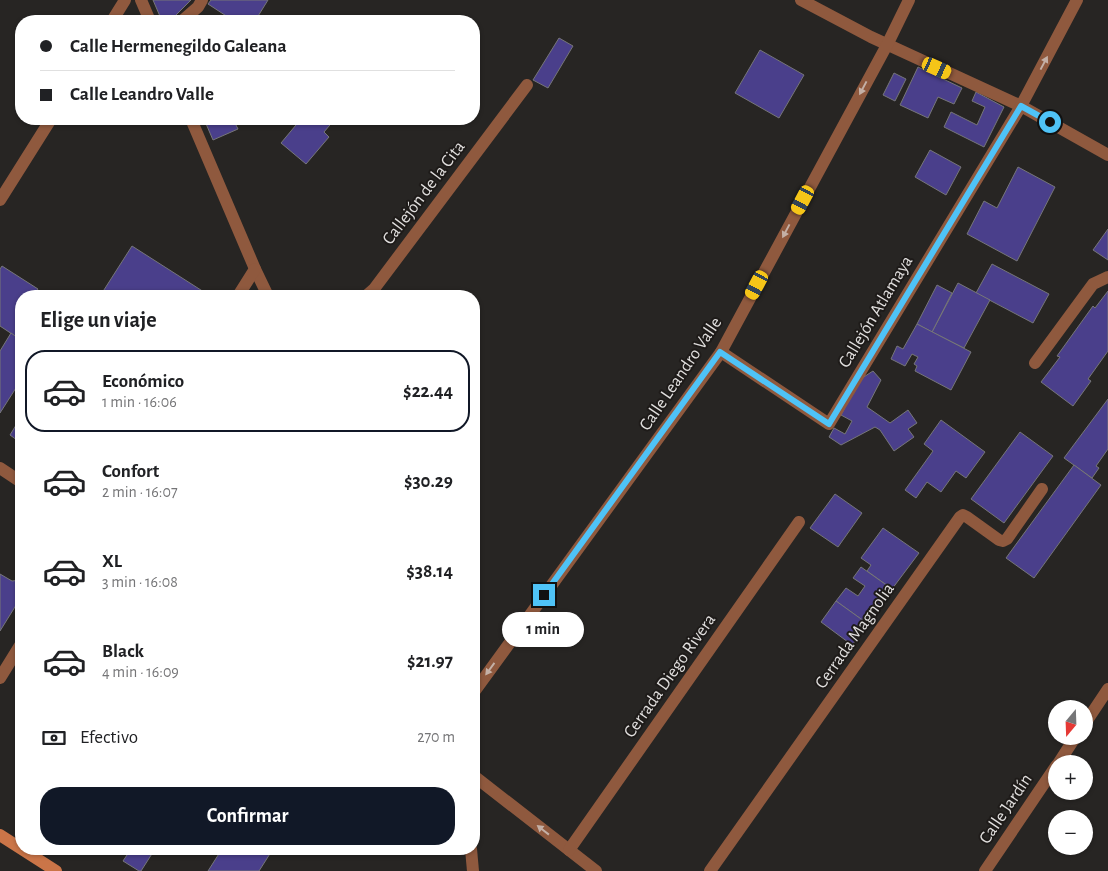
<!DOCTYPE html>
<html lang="es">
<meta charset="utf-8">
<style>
:root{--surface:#fff;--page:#f6f6f6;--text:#202124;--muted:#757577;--line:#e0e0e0;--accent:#111827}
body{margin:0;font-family:"Alegreya Sans",sans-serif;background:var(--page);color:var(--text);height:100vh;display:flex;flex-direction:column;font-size:19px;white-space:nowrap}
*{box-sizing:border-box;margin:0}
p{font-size:16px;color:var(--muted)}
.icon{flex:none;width:28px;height:28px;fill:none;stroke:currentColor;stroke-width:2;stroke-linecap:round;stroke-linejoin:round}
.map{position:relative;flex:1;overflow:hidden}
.details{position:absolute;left:15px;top:290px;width:465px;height:565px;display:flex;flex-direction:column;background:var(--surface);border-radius:20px;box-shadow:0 1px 4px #0004}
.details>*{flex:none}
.top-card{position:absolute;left:15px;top:15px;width:465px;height:110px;border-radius:20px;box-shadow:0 1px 4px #0004;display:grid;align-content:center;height:110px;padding:0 25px;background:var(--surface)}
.needle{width:32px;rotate:199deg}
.controls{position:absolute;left:1048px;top:700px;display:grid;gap:10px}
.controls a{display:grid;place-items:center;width:45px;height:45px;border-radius:50%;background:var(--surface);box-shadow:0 1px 4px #0004;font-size:25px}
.end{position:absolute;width:22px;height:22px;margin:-11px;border:6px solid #4fc3f7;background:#111;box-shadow:0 0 0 2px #111}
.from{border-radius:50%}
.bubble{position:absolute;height:35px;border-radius:18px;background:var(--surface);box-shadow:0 1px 4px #0004;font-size:16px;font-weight:700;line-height:35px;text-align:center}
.car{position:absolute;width:15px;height:30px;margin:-15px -8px;border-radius:6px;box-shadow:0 0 4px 1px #0007;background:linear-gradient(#f5c518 24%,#345 0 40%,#f5c518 0 76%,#345 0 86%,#f5c518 0)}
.top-card b{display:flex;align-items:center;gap:18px;height:48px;font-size:19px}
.top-card b+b{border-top:1px solid var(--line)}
.top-card i{width:12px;height:12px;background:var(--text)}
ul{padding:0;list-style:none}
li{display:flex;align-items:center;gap:15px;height:82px;margin:0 10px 8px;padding:0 15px;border:2px solid transparent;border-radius:20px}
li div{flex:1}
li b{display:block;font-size:19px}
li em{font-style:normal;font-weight:700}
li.selected{border-color:var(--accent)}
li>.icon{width:45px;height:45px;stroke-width:1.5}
h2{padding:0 25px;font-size:22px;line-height:60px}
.pay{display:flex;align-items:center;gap:12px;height:55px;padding:0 25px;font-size:19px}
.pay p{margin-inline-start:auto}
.cta{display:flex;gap:10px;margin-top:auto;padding:10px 25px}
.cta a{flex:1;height:58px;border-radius:20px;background:var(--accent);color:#fff;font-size:20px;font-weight:700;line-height:58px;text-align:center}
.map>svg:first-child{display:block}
</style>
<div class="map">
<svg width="1108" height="871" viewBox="0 0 1108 871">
<rect width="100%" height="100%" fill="#272523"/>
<g fill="#4a3f8b" stroke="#767679">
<path d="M153 0H191L170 21H162Z"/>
<path d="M211 0H268L255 21H234L208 4Z"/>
<path d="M559 38 573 46 548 88 533 80Z"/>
<path d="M760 50 804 75 779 118 735 93Z"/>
<path d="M918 67 962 88 954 104 938 97 928 118 900 105Z"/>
<path d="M894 73 906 79 895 101 883 95Z"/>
<path d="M976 92 1004 107 984 147 944 127 951 112 977 125 985 107 972 101Z"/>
<path d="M204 119H233L238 129 213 140Z"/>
<path d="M301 119H335L324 132 329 137 306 164 281 143Z"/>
<path d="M930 150 961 167 946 195 915 177Z"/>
<path d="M1018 167 1055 187 1017 261 967 234 984 201 997 208Z"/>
<path d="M1108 229V260L1093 250Z"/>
<path d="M132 246 204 292 201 296H107L102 293Z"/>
<path d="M992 264 1049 294 1033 323 976 293Z"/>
<path d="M2 266 38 289 33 296H21V340L0 326V269Z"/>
<path d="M958 283 990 300 964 348 932 332Z"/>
<path d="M937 285 952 293 932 332 917 324Z"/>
<path d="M1108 291V351L1088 379 1091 381 1073 406 1041 382 1060 357 1057 356 1093 306 1095 308Z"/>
<path d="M917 324 971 352 951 390 915 371 917 366 914 364 918 357 912 354 905 366 891 359 897 346 903 349Z"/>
<path d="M11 333 21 340V380L0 413V351Z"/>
<path d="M873 371 881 380 867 407 890 423 908 410 917 423 908 429 914 437 894 451 880 430 875 427 841 445 829 437 834 428 845 434 852 421 841 415 859 380Z"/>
<path d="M1108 399V449L1096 466 1099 468 1092 478 1064 458Z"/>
<path d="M21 417V443L10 435Z"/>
<path d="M941 420 985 452 966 478 956 471 941 492 927 482 916 498 905 490 933 451 924 444Z"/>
<path d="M1020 432 1053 456 1004 523 971 499Z"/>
<path d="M1074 465 1101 485 1034 578 1006 558Z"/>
<path d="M835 494 862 513 838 547 810 528Z"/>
<path d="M883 528 919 553 892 589 867 571 871 565 861 558Z"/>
<path d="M861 567 892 589 868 624 836 601 846 588 858 596 865 586 853 578Z"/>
<path d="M0 574 12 581 21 580V602H18L0 631Z"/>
<path d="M836 601 868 624 852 645 821 622Z"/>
<path d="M131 849H155L141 871H139L123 861Z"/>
<path d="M222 849H273L259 871H208Z"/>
</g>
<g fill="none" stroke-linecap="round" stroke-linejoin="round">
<g stroke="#8f593e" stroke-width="12">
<path d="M141 0 150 21"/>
<path d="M801 0 871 37 1021 106 1108 155"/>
<path d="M112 21 125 0"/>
<path d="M182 21 198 7 202 0"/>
<path d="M191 119 255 269 268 296"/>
<path d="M0 200 51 119"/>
<path d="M238 296 255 269"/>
<path d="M366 296 374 289 527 85"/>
<path d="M721 352 829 424 1021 106 1077 0"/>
<path d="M1035 363 1093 284 1108 277"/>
<path d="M0 468 21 482"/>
<path d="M0 678 21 644"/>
<path d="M474 692 721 352 887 45 909 0"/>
<path d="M1084 725 1108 689"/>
<path d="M1058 764 1076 736"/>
<path d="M474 776 596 871"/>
<path d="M471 849 473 871"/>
<path d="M569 850 799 522"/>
<path d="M710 871 960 517 963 515 967 517 999 540 1003 541 1007 539 1042 489"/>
<path d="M985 871 1056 766"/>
</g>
<path stroke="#cb7548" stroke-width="12" d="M0 835 56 871"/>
</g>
<defs><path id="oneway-solid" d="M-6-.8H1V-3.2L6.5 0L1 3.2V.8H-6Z" transform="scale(1.25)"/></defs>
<g fill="#c4b0a6">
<use href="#oneway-solid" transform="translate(1044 63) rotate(-62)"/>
<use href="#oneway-solid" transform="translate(863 88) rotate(118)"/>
<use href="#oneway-solid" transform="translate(786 231) rotate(118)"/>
<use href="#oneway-solid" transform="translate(490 669) rotate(126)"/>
<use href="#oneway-solid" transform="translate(543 830) rotate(-142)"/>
</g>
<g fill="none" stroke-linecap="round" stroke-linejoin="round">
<path stroke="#4fc3f7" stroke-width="6" d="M544 595 720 352 829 424 1021 106 1050 122"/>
</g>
<g text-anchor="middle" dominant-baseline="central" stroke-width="4" stroke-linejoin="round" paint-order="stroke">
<g font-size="18" fill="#e1dfde" stroke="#1e1b19">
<text transform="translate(424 193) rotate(-53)">Callejón de la Cita</text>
<text transform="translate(876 312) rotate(-59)">Callejón Atlamaya</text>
<text transform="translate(681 374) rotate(-56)">Calle Leandro Valle</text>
<text transform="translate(855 636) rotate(-55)">Cerrada Magnolia</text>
<text transform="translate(670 676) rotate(-55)">Cerrada Diego Rivera</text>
<text transform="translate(1006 809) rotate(-56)">Calle Jardín</text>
</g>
</g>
</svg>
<div class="controls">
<a><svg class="needle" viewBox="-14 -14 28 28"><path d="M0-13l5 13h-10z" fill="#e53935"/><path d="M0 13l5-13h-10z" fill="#757577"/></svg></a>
<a>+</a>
<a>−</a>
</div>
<i class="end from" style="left:1050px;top:122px"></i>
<i class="end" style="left:544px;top:595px"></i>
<div class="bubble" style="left:502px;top:612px;width:82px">1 min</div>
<i class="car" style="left:937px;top:68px;rotate:114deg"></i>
<i class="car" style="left:803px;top:200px;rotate:208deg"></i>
<i class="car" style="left:757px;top:285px;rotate:208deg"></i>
<div class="top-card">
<b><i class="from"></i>Calle Hermenegildo Galeana</b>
<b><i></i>Calle Leandro Valle</b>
</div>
<section class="details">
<h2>Elige un viaje</h2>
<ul>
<li class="selected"><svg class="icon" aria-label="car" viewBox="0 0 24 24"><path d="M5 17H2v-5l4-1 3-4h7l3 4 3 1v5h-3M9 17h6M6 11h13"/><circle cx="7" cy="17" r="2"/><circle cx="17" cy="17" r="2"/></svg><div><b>Económico</b><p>1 min · 16:06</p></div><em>$22.44</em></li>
<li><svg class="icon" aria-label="car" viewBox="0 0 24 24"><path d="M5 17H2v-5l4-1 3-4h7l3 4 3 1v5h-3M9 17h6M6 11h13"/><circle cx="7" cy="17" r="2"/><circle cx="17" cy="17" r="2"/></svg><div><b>Confort</b><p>2 min · 16:07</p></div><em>$30.29</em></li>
<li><svg class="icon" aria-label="car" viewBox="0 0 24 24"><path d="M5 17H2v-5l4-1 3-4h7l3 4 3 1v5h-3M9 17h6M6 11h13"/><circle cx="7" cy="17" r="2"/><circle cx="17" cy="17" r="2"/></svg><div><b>XL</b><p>3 min · 16:08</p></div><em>$38.14</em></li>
<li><svg class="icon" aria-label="car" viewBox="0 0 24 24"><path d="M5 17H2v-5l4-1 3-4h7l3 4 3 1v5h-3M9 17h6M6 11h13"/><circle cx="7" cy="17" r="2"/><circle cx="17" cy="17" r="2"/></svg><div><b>Black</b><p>4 min · 16:09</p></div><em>$21.97</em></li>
</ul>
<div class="pay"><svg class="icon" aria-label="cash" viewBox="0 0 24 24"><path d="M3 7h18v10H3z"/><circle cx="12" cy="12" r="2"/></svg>Efectivo<p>270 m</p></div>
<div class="cta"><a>Confirmar</a></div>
</section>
</div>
